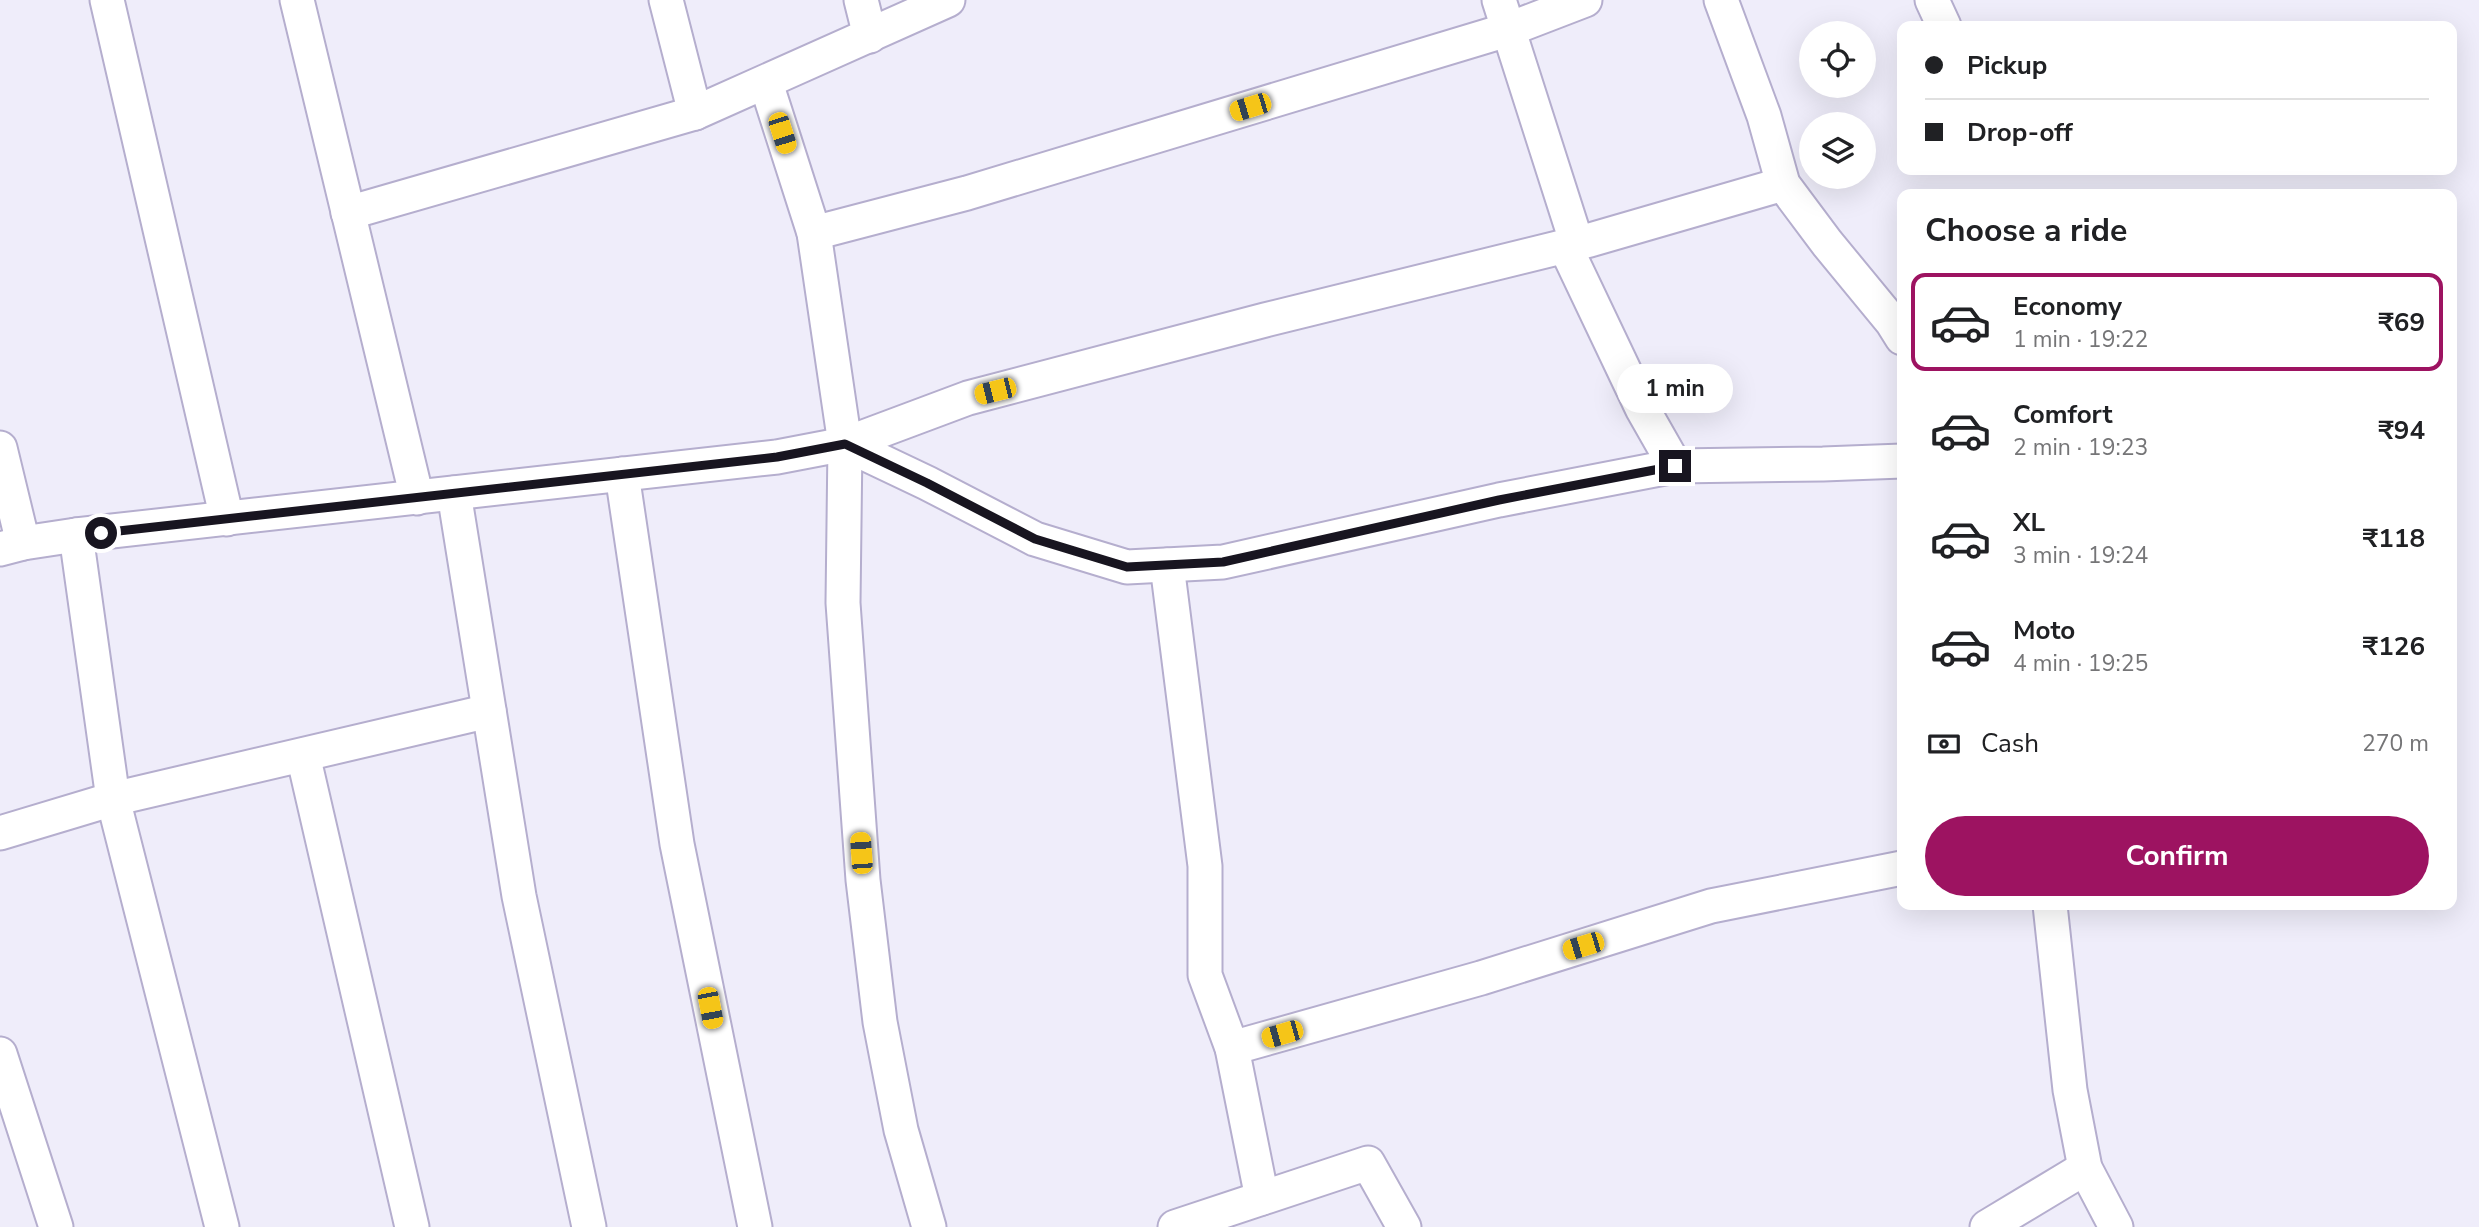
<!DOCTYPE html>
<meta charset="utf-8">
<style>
:root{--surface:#fff;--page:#f2f2f2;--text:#202124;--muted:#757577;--line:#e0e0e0;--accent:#9d1361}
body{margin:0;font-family:"Nunito Sans",sans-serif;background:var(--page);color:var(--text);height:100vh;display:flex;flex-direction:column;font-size:26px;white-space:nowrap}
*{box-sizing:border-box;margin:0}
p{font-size:23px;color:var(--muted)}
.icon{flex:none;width:38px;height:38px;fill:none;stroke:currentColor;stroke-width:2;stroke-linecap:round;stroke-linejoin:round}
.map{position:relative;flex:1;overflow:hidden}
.panel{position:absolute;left:1897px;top:189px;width:560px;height:721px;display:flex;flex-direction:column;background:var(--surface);border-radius:14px;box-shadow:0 7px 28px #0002}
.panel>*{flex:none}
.banner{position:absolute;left:1897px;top:21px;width:560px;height:154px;border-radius:14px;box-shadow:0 7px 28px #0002;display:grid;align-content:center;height:154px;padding:0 28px;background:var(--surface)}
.controls{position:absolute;left:1799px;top:21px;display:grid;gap:14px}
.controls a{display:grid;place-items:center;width:77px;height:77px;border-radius:50%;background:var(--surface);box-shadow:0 7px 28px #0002;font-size:35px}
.end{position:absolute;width:32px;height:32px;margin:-16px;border:9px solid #181520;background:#fff;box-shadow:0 0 0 4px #fff}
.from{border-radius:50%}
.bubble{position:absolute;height:49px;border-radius:24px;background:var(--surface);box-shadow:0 7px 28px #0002;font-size:23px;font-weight:700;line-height:49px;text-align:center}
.car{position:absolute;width:21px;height:42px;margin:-21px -10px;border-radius:9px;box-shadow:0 0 5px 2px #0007;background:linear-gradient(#f5c518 24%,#345 0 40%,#f5c518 0 76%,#345 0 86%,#f5c518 0)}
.banner b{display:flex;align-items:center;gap:24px;height:66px;font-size:26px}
.banner b+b{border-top:2px solid var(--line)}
.banner i{width:18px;height:18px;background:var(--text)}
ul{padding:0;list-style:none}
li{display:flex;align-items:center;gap:21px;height:98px;margin:0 14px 10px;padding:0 14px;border:4px solid transparent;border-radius:14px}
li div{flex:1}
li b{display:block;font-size:26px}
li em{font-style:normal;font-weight:700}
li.on{border-color:var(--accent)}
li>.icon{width:63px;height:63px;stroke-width:1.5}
h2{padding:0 28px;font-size:32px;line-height:84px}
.pay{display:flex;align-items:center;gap:18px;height:77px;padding:0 28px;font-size:26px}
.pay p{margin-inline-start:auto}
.action{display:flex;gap:14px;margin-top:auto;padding:14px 28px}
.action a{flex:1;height:80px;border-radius:42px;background:var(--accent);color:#fff;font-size:28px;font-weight:700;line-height:80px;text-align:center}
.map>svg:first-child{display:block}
</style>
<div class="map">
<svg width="2479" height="1227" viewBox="0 0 2479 1227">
<rect width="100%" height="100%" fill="#efedfa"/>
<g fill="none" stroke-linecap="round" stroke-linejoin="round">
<g stroke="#b5aece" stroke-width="37">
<g id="minor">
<path d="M107 0 227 519"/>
<path d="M297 0 417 498"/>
<path d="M666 0 695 113"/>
<path d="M861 0 870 36"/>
<path d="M1499 0 1577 244"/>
<path d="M1721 0 1764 116 1783 184 1827 243 1892 322 1902 338"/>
<path d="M1932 0 1944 26"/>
<path d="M766 83 814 233 845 444 843 603 863 880 880 1022 901 1130 929 1227"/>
<path d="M348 213 695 113 948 0"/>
<path d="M814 233 967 193 1507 30 1585 0"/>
<path d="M1565 246 1642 408 1675 466"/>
<path d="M845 444 968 398 1265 320 1590 240 1783 184"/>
<path d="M0 448 23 543"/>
<path d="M622 474 677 844 755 1227"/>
<path d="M454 493 519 896 589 1227"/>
<path d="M76 535 113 799 222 1227"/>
<path d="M0 549 23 543 76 535 777 457 845 444 927 483 1035 539 1127 567 1223 562 1499 500 1675 466 1823 464 1902 461"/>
<path d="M1167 565 1205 866V975L1232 1048 1262 1198"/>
<path d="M303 755 412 1227"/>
<path d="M0 833 113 799 489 711"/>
<path d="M2050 905 2070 1090 2085 1168 2116 1227"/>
<path d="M1232 1048 1481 978 1711 906 1902 868"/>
<path d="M0 1054 56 1227"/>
<path d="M1175 1227 1368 1163 1404 1227"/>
<path d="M1987 1227 2085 1168"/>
</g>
</g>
<use href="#minor" stroke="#fff" stroke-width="33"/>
</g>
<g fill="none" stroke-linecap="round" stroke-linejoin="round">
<path stroke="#181520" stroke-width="9" d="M101 533 777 457 845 444 927 483 1035 539 1127 567 1223 562 1499 500 1675 466"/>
</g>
</svg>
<div class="controls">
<a><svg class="icon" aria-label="locate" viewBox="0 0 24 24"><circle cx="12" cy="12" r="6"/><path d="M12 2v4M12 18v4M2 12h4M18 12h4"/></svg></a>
<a><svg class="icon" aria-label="layers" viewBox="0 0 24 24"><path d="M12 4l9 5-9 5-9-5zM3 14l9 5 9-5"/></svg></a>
</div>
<i class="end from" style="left:101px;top:533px"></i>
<i class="end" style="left:1675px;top:466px"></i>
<div class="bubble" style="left:1617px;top:364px;width:116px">1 min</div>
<i class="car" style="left:1250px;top:107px;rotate:253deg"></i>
<i class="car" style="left:782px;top:133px;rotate:162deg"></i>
<i class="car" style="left:995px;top:391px;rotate:256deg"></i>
<i class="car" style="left:861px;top:853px;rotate:356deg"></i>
<i class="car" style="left:1583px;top:946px;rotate:253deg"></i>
<i class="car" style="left:710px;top:1008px;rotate:169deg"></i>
<i class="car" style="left:1282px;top:1034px;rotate:254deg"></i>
<div class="banner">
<b><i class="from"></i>Pickup</b>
<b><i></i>Drop-off</b>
</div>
<section class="panel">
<h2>Choose a ride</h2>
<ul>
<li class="on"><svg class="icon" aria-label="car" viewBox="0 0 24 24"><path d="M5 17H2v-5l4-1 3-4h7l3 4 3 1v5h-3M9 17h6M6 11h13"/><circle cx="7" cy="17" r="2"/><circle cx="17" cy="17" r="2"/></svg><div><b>Economy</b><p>1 min · 19:22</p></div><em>₹69</em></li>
<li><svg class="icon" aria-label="car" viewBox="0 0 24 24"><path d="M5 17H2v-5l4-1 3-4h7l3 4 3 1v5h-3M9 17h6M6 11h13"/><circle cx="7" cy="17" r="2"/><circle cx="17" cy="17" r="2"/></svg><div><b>Comfort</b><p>2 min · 19:23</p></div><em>₹94</em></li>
<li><svg class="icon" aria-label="car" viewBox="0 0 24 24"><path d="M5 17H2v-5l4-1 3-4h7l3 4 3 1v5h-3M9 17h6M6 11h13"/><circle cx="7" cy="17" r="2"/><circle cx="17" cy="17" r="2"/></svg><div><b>XL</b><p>3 min · 19:24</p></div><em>₹118</em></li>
<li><svg class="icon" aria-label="car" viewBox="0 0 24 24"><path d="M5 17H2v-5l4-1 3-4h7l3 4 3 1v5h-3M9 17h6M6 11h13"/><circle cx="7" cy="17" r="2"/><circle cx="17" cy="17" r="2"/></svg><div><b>Moto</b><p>4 min · 19:25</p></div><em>₹126</em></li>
</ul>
<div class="pay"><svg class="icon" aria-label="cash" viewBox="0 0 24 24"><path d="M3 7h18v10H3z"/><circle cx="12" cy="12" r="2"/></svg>Cash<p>270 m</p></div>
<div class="action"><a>Confirm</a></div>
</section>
</div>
